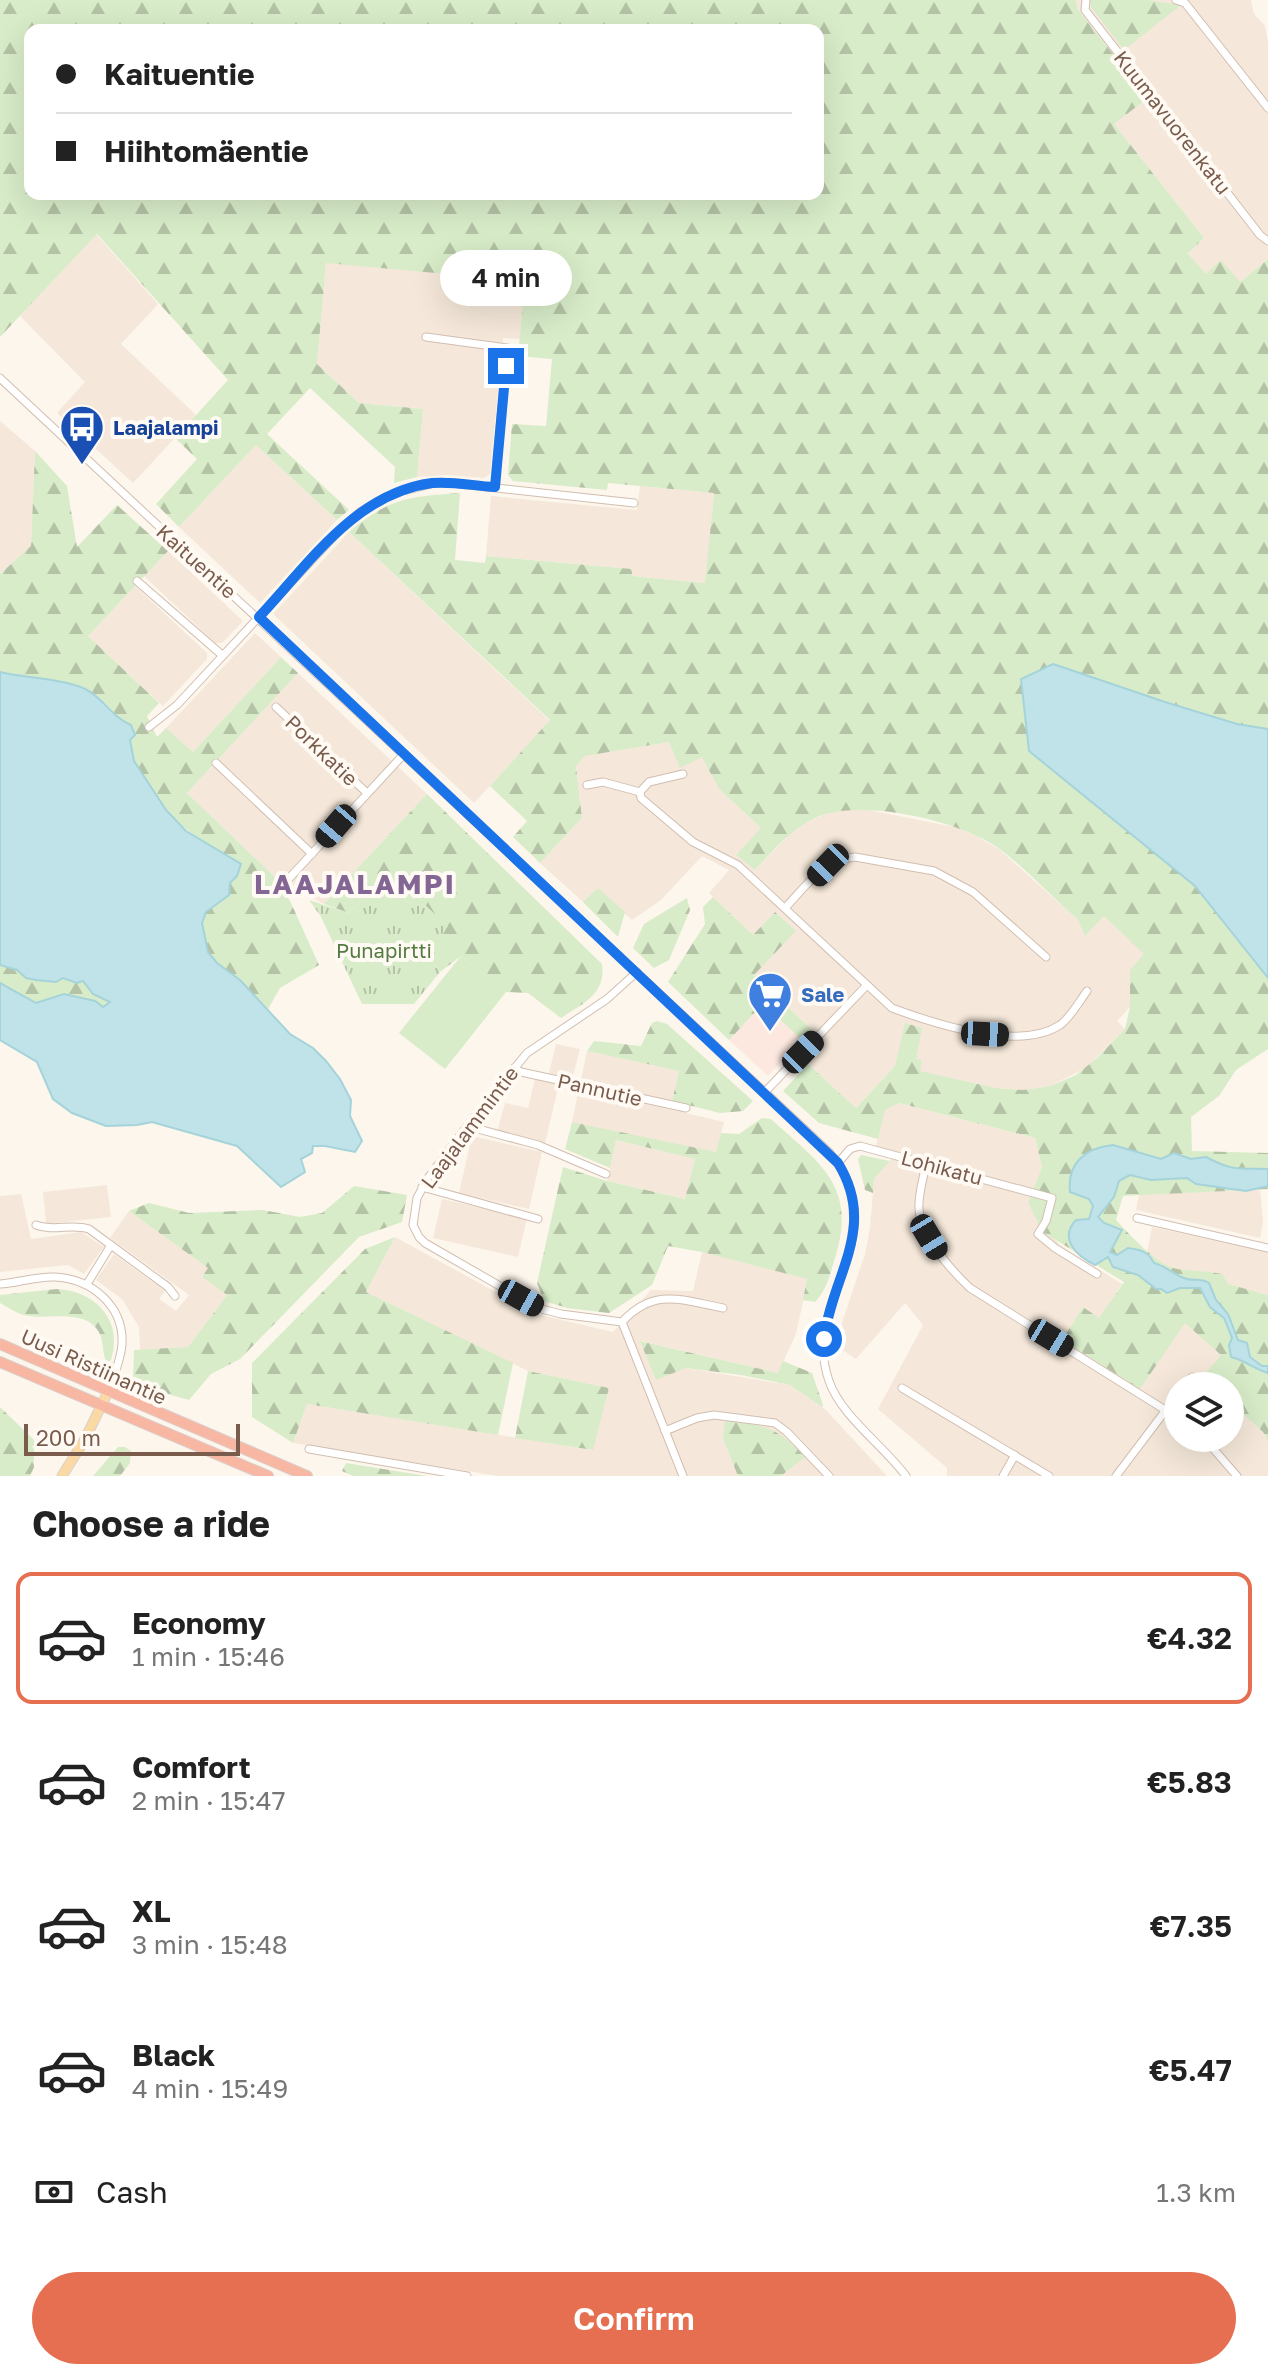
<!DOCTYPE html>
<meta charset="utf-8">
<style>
:root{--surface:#fff;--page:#f2f2f2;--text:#222;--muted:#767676;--line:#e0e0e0;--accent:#e76f51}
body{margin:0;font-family:"Golos Text",sans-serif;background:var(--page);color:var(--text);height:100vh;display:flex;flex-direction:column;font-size:30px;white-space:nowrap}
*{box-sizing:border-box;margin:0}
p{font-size:26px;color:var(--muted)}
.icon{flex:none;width:44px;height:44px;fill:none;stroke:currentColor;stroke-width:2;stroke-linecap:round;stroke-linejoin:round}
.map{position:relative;height:1476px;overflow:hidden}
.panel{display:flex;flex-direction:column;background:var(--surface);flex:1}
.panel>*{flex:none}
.guide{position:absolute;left:24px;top:24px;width:800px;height:176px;border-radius:16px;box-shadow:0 8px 32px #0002;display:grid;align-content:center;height:176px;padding:0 32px;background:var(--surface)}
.tools{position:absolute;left:1164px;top:1372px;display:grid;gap:16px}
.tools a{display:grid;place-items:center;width:80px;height:80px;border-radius:50%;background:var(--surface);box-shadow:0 8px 32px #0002;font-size:40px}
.scale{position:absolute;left:24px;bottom:20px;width:216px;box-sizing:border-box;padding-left:8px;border:4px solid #7a5c4d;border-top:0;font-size:22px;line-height:28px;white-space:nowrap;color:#7a5c4d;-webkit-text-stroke:6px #fffaf3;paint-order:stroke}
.end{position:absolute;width:36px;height:36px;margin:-18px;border:10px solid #1a73e8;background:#fff;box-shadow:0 0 0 4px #fff}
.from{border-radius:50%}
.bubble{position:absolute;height:56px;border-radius:28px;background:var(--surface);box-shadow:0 8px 32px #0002;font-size:26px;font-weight:600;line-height:56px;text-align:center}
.car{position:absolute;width:24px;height:48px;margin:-24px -12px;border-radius:10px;box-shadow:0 0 6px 2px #0007;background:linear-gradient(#222 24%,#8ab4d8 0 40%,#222 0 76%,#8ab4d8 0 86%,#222 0)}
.guide b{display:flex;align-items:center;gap:28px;height:76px;font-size:30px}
.guide b+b{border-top:2px solid var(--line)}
.guide i{width:20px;height:20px;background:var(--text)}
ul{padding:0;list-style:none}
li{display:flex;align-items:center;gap:24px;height:132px;margin:0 16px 12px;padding:0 16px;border:4px solid transparent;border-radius:16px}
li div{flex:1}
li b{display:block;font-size:30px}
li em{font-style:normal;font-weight:600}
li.selected{border-color:var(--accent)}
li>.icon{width:72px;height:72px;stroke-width:1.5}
h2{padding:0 32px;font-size:36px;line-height:96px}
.pay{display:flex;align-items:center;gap:20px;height:88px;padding:0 32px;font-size:30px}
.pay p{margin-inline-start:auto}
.primary-button{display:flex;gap:16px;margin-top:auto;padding:16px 32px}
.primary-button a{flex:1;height:92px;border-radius:48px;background:var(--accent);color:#fff;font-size:32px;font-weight:600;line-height:92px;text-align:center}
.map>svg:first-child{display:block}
</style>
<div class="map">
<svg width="1268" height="1476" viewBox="0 0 1268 1476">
<defs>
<pattern id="grass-tufts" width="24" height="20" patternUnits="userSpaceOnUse" patternTransform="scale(2)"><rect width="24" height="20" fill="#d8ecc9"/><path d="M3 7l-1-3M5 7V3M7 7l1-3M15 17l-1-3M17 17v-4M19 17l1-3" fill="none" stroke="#b4c2a5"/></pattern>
<pattern id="forest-firs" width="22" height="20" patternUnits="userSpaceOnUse" patternTransform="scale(2)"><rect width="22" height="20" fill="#d8ecc9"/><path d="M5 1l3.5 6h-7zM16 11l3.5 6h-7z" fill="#b4c2a5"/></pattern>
</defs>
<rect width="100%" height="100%" fill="#fdf6ec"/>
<g fill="#f5e8da">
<path d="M1076 0H1251L1254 14 1265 26 1268 43V259L1240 282 1206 275 1188 252 1204 238 1114 124 1148 98 1078 10Z"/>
<path d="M96 234 158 304 121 344 196 415 133 483 57 413 85 382 20 316Z"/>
<path d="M326 262 525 280 520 339 503 338 490 474 484 478 447 475 417 477 423 409 359 403 317 364Z"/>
<path d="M0 421 35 451 31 546 0 574Z"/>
<path d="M256 445 337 520 260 603 179 527Z"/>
<path d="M640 486 714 493 706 583 632 576V569L486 556 491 496 637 510Z"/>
<path d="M349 532 550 721 474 803 273 614Z"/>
<path d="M168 551 243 621 222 643H215L144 576Z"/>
<path d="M135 586 207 653V659L163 706 88 636Z"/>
<path d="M255 633 281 657 193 752 166 728Z"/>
<path d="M298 673 427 794 324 904 276 878 187 793Z"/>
<path d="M669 742 702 756 719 789 762 829 736 855 755 870 791 833 805 823 830 812 859 808 954 827 977 836 1000 850 1078 920 1085 935 1104 916 1145 954 1130 970V1007L1117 1021 1125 1029 1086 1068 1050 1086 1023 1090 996 1088 895 1066 856 1108 808 1064 818 1054 802 1040 811 1029 754 975 795 931 775 912 753 935 709 893 729 870 702 856 661 900 632 920 598 889 583 902 540 863 582 818 576 766 585 756Z"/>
<path d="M556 1044 580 1049 572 1079 549 1073Z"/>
<path d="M587 1051 679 1071 672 1101 581 1080Z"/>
<path d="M535 1078 559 1084 545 1143 497 1132 505 1103 528 1108Z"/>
<path d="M579 1088 724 1122 716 1153 572 1122Z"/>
<path d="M898 1103 1035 1138 1042 1167 1031 1197 1041 1223 1060 1245 1122 1284 1099 1319 1083 1307 1062 1340 1197 1304 1222 1356 1202 1378 1210 1386H1178V1438H1230V1403L1263 1432 1268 1441V1476H947V1468L878 1409 923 1325 905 1303 856 1359 839 1348 842 1323 865 1254 870 1228 874 1179 895 1155 875 1150 885 1110Z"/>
<path d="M472 1136 542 1152 529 1209 459 1193Z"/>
<path d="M616 1140 695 1159 686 1199 607 1181Z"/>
<path d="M107 1185 111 1217 46 1224 43 1192Z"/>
<path d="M1260 1189 1263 1222 1260 1238 1136 1210 1139 1195Z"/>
<path d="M21 1194 31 1239 81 1232 104 1247 84 1274 68 1265 0 1272V1196Z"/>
<path d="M442 1199 527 1218 518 1257 433 1238Z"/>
<path d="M129 1211 208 1268 202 1277 227 1295 188 1347 140 1350 139 1327 122 1299 96 1280 114 1254 165 1291 159 1299 176 1311 189 1295 110 1238Z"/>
<path d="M1152 1227 1268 1252V1295L1145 1262Z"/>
<path d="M395 1237 536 1314 613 1332 651 1290 693 1291 702 1252 808 1279 796 1334 778 1373 641 1341 656 1379 686 1368 790 1385 825 1409 887 1476H781L804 1457 723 1439 738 1476H498L293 1443 307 1404 592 1450 609 1388 528 1371 366 1292Z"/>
</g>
<path fill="#fde8e0" d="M763 1004 802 1040 768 1076 729 1040Z"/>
<path fill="url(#grass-tufts)" d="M373 889 413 893 449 926 427 953 440 972 414 1004H362L320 915 309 900 349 913Z"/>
<g fill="url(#forest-firs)" fill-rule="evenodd">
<path d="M0 0H1076L1078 10 1148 98 1114 124 1204 238 1188 253 1206 274 1221 260 1240 282 1268 259V729L1237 724 1165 702 1030 751 1195 886 1268 978V1049L1236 1070 1219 1096 1191 1117 1192 1151 1268 1153V1189L1123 1196 1116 1220C1129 1234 1158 1266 1177 1269 1192 1271 1207 1271 1222 1274L1228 1284 1268 1295V1441L1263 1432 1230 1403V1386H1210L1202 1378 1221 1355 1185 1323 1140 1389 1062 1340 1083 1307 1099 1318 1124 1282 1043 1232 1028 1203 1042 1167 1035 1138 899 1103 885 1110 878 1139 819 1123 783 1091 808 1064 856 1108 895 1066 905 1023 922 1028 916 1059 922 1061 920 1071 996 1088 1023 1090 1050 1086 1076 1075 1097 1058 1125 1029 1130 1007V970L1144 954 1104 916 1085 936 1078 920C1052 897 1028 871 1001 850 963 821 859 797 815 818 790 830 773 851 755 870L736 855 761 828 719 789 702 757 680 768 669 742 585 756 576 766 582 818 540 863 513 837 527 821 490 786 550 720 349 532C391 497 408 497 460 493L455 560 485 563 486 556 632 569V576L705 583 714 493 608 483 607 490 513 481 508 475 512 424 546 426 552 359 518 356 525 281 326 263 317 364 359 403 423 409 417 477 394 483 395 467 310 388 267 434 349 510 337 520 256 445 179 527 156 504 197 459 175 438 228 380 97 234 0 337ZM30 30H818V194H30Z"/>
<path d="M1090 0H1146L1181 5 1124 50 1091 7Z"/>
<path d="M35 451 67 486 77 547 117 505 168 551 88 636 159 703 147 716 157 737 166 728 193 752 281 657 298 673 187 793 276 878 291 903 319 965 280 988 267 1011 240 980 217 963 208 952 202 923 207 911 229 895 230 883 241 864C193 840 160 812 135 763 132 756 133 747 130 739 123 720 104 698 85 689 63 679 25 678 0 672V574L31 546Z"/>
<path d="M427 794 602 964C606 994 584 1003 561 1018L528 993 506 992 461 956 440 972 427 953 448 926 413 894 398 909 373 889 349 913 324 904Z"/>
<path d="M598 888 625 912 618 937 583 902Z"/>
<path d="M713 897 753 935 775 912 796 931 754 975 811 1029 802 1040 763 1004 729 1040 668 982 705 924 703 907Z"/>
<path d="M687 898 690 910 669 960 654 968 633 948 644 924Z"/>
<path d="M0 965 17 970 26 978 36 980 56 982 63 978 77 983 83 981 87 983 93 994 111 1002 103 1007 95 1001 64 994 37 1003 0 983Z"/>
<path d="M657 1021 667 1024 753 1101 743 1111 720 1113 672 1101 679 1071 587 1051 594 1041 641 1046 652 1023Z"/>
<path d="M762 1118 771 1119C819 1163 858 1185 835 1258 830 1274 827 1290 815 1302L803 1300 807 1279 702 1252 668 1246 652 1285 609 1313 567 1308 544 1301 537 1283 563 1167 607 1181 685 1199 695 1159 616 1140 610 1168 565 1149 572 1122 716 1152 721 1133 739 1134Z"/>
<path d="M861 1155 890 1161 874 1179 873 1193 865 1190 858 1159Z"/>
<path d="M354 1186 407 1195 402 1222 359 1237 240 1359 211 1374 189 1400 164 1393 133 1380 134 1350 188 1347 227 1295 202 1277 208 1268 129 1211 149 1203 189 1213 263 1210 300 1217 322 1213Z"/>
<path d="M395 1237 366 1292 513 1363 498 1435 307 1404 293 1443 252 1417V1363L365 1249Z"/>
<path d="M57 1289C95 1291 124 1320 111 1360L107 1363C101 1352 105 1338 96 1328 81 1310 48 1319 29 1316 19 1315 9 1308 0 1303V1295Z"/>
<path d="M640 1341 778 1373 783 1361 812 1373 823 1405 822 1407 790 1385 741 1375 686 1368 656 1380Z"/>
<path d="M528 1371 609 1388 593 1450 515 1438Z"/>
<path d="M0 1407 34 1440V1467L30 1476H0Z"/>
<path d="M725 1421C766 1426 776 1426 805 1457L781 1476H738L723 1439Z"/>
<path d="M118 1447H125L131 1451 130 1463 120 1476H93Z"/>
<path d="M346 1463 427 1476H353L342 1471Z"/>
</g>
<path fill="#d8ecc9" d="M461 956 506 992 445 1069 399 1033Z"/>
<g fill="#bfe3e8" stroke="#a5d3da" stroke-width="2">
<path d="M1053 664 1165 702 1237 724 1268 729V978L1195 886 1029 751 1021 679Z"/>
<path d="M0 672C24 678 67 679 87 690 104 699 112 717 131 725L135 735 130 740 134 761 166 810 186 831 241 864 237 876 230 883 229 895 206 912 202 923 208 952 217 963 240 980 290 1034 313 1048 326 1061 340 1079 351 1100 350 1116 362 1141 355 1152 325 1146H313L312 1153 301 1159 305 1172 281 1187 237 1146 152 1122 137 1125 106 1126 72 1113 53 1099 37 1062 0 1040V983L36 1003 64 994 95 1001 103 1007 110 1002 93 994 83 981 77 983 63 978 56 982 36 980 26 978 17 970 0 965Z"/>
<path d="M1113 1145 1161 1159 1174 1153 1191 1159 1206 1157C1234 1172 1240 1168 1268 1169V1186L1246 1191 1196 1184 1187 1178 1151 1180 1130 1175 1119 1181 1114 1197 1098 1217 1104 1223 1122 1230 1110 1252 1117 1255 1128 1248C1141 1250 1148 1251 1154 1263 1166 1266 1173 1274 1184 1278 1193 1282 1200 1277 1209 1283L1216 1300 1228 1314 1238 1340 1247 1343 1250 1357 1262 1366H1268V1373C1253 1368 1246 1361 1231 1357L1229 1345 1232 1338 1224 1318 1210 1307 1200 1288H1180L1167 1293 1161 1289H1156L1138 1275 1113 1267 1108 1257 1095 1265C1077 1256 1058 1239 1076 1220L1089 1219 1093 1206 1089 1199 1070 1192C1067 1163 1085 1148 1113 1145Z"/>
</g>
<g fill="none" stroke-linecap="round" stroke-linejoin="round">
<g stroke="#d1beb0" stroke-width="9">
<g id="minor">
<path d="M1086 0 1085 10 1260 235 1268 241"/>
<path d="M1176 0 1185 3 1268 108"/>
<path d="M426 337 507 348 495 487"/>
<path d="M0 378 830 1153C898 1238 800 1300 829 1381 841 1416 884 1446 906 1476"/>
<path d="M137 581 222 655"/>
<path d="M276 707 367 793"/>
<path d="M149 727 177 705 337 533 360 512 395 493 435 483H450L634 503"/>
<path d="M216 763 312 854"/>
<path d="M683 774 649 782 640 792 641 798 693 842 738 865 892 1008C935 1024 1019 1052 1060 1025 1070 1018 1079 1002 1087 991"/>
<path d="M587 785 603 782 640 792"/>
<path d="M282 886 404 754"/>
<path d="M785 908C805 887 824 859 855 857L934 871 973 892 1046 957"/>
<path d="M514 1068 521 1072 686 1108"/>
<path d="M764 1093 866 986"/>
<path d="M467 1126 538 1145 606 1174"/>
<path d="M838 1163 850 1149 860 1146 1052 1198 1046 1221 1038 1234 1055 1248 1097 1274"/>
<path d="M926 1163C924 1177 918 1194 919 1208 920 1236 951 1270 970 1288L1178 1418"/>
<path d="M422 1187 538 1219"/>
<path d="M1137 1218 1268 1248"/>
<path d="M36 1225C54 1232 71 1223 89 1229L168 1287 175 1296"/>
<path d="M0 1284C18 1283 37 1276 55 1277 92 1279 124 1306 122 1344 121 1361 113 1377 108 1392"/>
<path d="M87 1284 111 1245"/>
<path d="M622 1322 561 1314 538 1308 425 1243 419 1237 413 1225 417 1198 428 1178 467 1126 527 1053 607 999 637 972"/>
<path d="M622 1322 683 1476"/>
<path d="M622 1322C654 1287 682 1300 723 1308"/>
<path d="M1184 1386 1192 1377"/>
<path d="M902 1388 1049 1476"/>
<path d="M665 1431 697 1418 714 1415 775 1423 787 1432 829 1476"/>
<path d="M1204 1438 1237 1476"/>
<path d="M309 1449 467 1476"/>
<path d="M1003 1476 1015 1455"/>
<path d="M1116 1476 1178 1394"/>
</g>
</g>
<g stroke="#dad1cd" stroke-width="11">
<path id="major" d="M62 1476 84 1441 108 1392"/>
</g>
<g stroke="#dad1cd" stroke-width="12">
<g id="highway">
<path d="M0 1344 307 1476"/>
<path d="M0 1362 268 1476"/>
</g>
</g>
<use href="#minor" stroke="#fff" stroke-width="7"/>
<use href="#major" stroke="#fbd9a5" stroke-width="9"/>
<use href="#highway" stroke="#f7b7a3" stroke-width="10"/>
</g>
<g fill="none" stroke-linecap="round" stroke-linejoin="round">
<path stroke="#1a73e8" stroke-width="10" d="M506 366 495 487C474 486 453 481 432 483 355 493 308 565 259 617L838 1163C878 1228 832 1275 824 1339"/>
</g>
<defs>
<g id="bus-pin" transform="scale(2.3)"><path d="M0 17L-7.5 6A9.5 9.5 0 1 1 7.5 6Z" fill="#1a4fb4" stroke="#fffaf3"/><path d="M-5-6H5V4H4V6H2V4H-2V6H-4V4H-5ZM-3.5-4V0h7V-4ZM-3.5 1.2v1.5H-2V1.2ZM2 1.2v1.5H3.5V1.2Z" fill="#fff"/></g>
<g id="supermarket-pin" transform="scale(2.3)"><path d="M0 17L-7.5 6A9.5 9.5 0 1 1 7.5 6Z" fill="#3f7fe0" stroke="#fffaf3"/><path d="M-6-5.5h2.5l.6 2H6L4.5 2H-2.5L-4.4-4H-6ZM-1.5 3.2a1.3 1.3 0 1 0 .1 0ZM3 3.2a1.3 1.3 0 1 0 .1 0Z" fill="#fff"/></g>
</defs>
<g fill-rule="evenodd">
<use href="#bus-pin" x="82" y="427"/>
<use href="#supermarket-pin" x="770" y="994"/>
</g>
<g text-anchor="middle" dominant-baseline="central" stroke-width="8" stroke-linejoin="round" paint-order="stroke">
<g font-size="20" fill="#7a5c4d" stroke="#fffaf3">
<text transform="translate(1173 122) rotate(52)">Kuumavuorenkatu</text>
<text transform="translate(197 561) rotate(42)">Kaituentie</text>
<text transform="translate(322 750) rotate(44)">Porkkatie</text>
<text transform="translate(600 1089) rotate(13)">Pannutie</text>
<text transform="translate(469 1127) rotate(-53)">Laajalammintie</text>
<text transform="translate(942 1167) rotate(15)">Lohikatu</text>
<text transform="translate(94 1366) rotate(24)">Uusi Ristiinantie</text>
</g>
<g font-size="20" font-weight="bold" fill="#164399" stroke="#fffaf3" text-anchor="start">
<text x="113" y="427">Laajalampi</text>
</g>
<g font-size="20" fill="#537a41" stroke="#fffaf3">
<text x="384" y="950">Punapirtti</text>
</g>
<g font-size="20" font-weight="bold" fill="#366cbe" stroke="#fffaf3" text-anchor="start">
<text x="801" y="994">Sale</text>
</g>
<g font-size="28" font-weight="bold" letter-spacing="2" fill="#846695" stroke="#fffaf3">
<text x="355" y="883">LAAJALAMPI</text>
</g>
</g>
</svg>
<div class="tools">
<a><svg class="icon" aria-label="layers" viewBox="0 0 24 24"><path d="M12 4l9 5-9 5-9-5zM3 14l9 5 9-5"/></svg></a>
</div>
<div class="scale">200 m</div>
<i class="end from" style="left:824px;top:1339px"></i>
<i class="end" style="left:506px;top:366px"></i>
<div class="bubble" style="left:440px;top:250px;width:132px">4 min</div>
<i class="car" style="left:336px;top:826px;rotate:221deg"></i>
<i class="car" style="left:828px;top:865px;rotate:224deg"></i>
<i class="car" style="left:985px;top:1034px;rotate:93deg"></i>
<i class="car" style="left:803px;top:1052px;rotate:44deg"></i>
<i class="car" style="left:929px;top:1237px;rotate:149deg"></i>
<i class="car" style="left:521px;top:1298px;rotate:119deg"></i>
<i class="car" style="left:1051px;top:1338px;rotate:121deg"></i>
<div class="guide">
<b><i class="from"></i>Kaituentie</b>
<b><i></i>Hiihtomäentie</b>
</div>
</div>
<section class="panel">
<h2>Choose a ride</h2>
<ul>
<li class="selected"><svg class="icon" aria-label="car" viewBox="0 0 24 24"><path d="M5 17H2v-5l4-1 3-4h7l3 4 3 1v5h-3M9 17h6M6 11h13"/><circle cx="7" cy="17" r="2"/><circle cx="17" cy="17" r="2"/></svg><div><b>Economy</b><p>1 min · 15:46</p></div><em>€4.32</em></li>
<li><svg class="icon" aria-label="car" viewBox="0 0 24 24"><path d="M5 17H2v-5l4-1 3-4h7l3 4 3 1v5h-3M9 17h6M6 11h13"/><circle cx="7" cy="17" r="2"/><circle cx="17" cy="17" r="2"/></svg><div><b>Comfort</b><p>2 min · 15:47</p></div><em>€5.83</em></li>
<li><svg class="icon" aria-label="car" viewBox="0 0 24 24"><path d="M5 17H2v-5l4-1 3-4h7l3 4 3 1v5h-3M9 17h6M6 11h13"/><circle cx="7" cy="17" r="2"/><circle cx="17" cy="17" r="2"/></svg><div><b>XL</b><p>3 min · 15:48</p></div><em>€7.35</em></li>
<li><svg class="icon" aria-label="car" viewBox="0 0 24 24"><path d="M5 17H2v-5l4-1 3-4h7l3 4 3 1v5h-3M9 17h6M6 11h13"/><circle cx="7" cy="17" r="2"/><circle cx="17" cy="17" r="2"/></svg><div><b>Black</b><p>4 min · 15:49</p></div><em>€5.47</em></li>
</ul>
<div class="pay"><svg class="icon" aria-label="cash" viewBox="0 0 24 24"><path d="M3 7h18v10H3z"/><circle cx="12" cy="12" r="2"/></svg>Cash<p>1.3 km</p></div>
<div class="primary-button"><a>Confirm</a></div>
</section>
